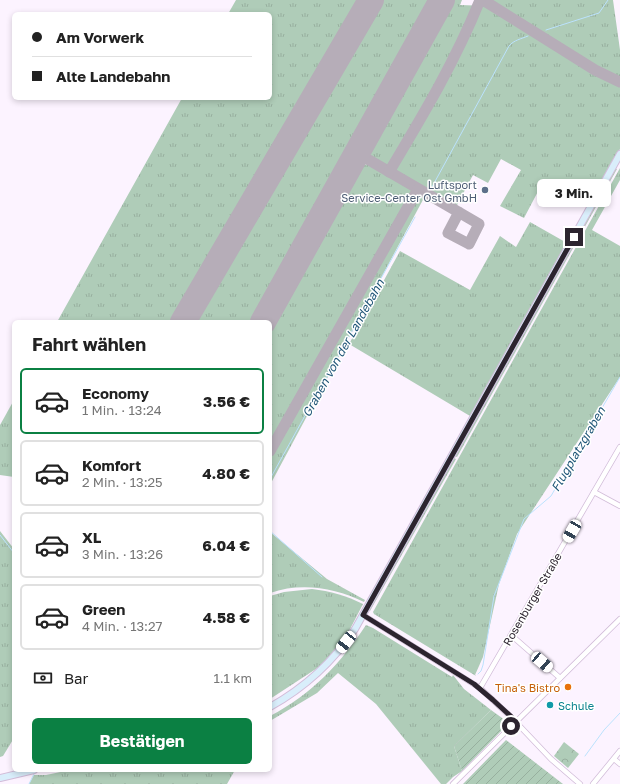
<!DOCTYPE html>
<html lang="de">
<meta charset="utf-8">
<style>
:root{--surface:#fff;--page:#f6f6f6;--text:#222;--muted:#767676;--line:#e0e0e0;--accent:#0b8043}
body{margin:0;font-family:"Golos Text",sans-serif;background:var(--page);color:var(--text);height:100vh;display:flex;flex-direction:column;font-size:15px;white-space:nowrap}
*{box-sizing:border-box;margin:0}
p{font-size:13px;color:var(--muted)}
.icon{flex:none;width:22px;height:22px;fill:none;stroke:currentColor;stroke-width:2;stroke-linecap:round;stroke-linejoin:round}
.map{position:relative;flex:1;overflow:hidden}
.sheet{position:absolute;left:12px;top:320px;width:260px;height:452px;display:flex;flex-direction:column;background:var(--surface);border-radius:6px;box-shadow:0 2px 6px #0003}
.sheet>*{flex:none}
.banner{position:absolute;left:12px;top:12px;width:260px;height:88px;border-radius:6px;box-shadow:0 2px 6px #0003;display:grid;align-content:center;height:88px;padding:0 20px;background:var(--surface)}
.end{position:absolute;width:18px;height:18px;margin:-9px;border:5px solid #2c242f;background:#fff;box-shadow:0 0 0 2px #fff}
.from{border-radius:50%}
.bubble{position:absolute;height:28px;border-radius:6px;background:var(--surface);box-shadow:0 2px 6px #0003;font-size:13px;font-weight:700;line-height:28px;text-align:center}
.car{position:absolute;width:12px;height:24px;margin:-12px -6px;border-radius:5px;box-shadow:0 0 3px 1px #0007;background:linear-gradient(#fff 24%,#345 0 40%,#fff 0 76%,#345 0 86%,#fff 0)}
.banner b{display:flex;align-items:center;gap:14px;height:38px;font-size:15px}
.banner b+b{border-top:1px solid var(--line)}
.banner i{width:10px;height:10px;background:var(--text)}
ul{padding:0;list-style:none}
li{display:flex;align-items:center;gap:12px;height:66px;margin:0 8px 6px;padding:0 12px;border:2px solid var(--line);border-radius:6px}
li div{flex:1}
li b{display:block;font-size:15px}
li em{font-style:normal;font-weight:700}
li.active{border-color:var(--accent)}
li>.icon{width:36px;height:36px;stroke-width:1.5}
h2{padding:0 20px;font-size:18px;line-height:48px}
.pay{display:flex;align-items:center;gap:10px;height:44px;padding:0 20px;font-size:15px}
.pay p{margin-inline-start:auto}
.primary-button{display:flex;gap:8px;margin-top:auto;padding:8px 20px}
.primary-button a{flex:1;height:46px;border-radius:6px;background:var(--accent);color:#fff;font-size:16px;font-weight:700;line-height:46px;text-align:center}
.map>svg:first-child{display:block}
</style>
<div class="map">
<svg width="620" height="784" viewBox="0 0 620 784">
<defs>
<pattern id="grass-tufts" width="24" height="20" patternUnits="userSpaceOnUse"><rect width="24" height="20" fill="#afccb8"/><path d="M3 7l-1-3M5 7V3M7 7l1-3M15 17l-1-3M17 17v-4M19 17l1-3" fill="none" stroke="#97af9e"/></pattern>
<pattern id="forest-crowns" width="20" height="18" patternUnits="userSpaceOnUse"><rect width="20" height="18" fill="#afccb8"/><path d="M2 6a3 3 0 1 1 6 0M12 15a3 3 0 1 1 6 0" fill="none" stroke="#97af9e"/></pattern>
<pattern id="garden-furrows" width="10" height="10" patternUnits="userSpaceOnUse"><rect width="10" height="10" fill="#afccb8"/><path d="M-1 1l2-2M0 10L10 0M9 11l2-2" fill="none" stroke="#97af9e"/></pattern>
</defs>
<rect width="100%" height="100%" fill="#fcf3ff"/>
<g fill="url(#grass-tufts)">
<path d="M236 0H434L255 322H57L182 98H270V14H228Z"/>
<path d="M451 0H462L460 5 489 6 493 0H613L620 50V149L588 206 543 182 524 218 500 206 521 170 501 159 488 183 473 175 456 207 372 159 369 147Z"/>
<path d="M369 164 425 196 270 485V325L358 166Z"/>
<path d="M614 168 617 169 457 457 454 456Z"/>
<path d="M620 168V180L592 230 620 246V377L517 534 499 584 483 657 475 675 476 676 374 614 373 612Z"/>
<path d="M530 222 567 243 470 416 349 344 400 251 470 290 500 236 516 247Z"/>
<path d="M14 400V477L0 475V425Z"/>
<path d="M454 458 456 459 370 611V608Z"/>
<path d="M0 531 14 549V738L3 756 0 757Z"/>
<path d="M270 532 327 579 365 600 364 602C335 588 302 582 270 593Z"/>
<path d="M312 589C330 591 347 596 363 604L347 635 322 665 270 699V596L284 592Z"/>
<path d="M366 625 373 628 452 677 453 675 464 689 491 710 454 746 462 771 453 777 446 784H441L376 704 338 673 317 693 270 721V716C311 695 341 663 366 625Z"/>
<path d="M70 770H235L227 784H29L34 775H46Z"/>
</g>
<path fill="url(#forest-crowns)" d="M564 742 579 754 568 768 554 756Z"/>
<g fill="url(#garden-furrows)">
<path d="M491 710 509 723 462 771 454 746Z"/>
<path d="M506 740 563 784H463Z"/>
</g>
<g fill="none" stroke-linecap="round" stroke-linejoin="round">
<g stroke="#bbe2fd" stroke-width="1">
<path d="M546 30 599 13 608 0"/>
<path d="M432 187 509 46C514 40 521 39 528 36"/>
<path d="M270 479 415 217"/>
<path d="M270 531 322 577"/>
<path d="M0 535 14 553"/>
<path d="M478 674 481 671 483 665 494 596 524 519 551 496 620 377"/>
<path d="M585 756 604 730 620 713"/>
<path d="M29 784 35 772"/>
</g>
<g stroke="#b6adb8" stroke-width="11">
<path d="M483 0 595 70 620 82"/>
<path d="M357 153 479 224 469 244 448 233 459 212"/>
<path d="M389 172C423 115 455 62 480 0"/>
<path d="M270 451 418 189"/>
</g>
<g stroke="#b6adb8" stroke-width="26">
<path d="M183 322 371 0"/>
<path d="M263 322 442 0"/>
</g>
<g stroke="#d2bdd9" stroke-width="6">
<g id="street">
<path d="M594 492 620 506"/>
<path d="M363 615 480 688 513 719 551 759 580 784"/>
<path d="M511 635 560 678"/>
<path d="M480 688 620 447"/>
<path d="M614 759 620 764"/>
<path d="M453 784 620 619"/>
<path d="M593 784 620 751"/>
</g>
</g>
<g stroke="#d2bdd9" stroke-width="8">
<g id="secondary">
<path d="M270 707C304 688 333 662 355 629L620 154"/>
<path d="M0 778 34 770"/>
</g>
</g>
<use href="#street" stroke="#fff" stroke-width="4.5"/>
<use href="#secondary" stroke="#d9eefb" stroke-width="6"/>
</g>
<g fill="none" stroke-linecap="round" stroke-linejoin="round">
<path stroke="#2c242f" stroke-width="5" d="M511 726 516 721 493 700 474 684 363 615 574 237"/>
</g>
<circle fill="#5c6f8a" stroke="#fff" stroke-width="1.5" cx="485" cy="190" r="4"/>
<circle fill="#e8710a" stroke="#fff" stroke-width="1.5" cx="568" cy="687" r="4"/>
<circle fill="#0f9aa8" stroke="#fff" stroke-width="1.5" cx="550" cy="705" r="4"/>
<g text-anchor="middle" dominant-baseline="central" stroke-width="3" stroke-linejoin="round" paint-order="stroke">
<g font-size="11" fill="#4e5e75" stroke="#fff" text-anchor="end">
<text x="477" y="184">Luftsport<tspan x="477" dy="13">Service-Center Ost GmbH</tspan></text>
</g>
<g font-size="11" fill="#2c242f" stroke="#fff">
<text transform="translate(532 599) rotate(-60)">Rosenburger Straße</text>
</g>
<g font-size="11" fill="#c56008" stroke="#fff" text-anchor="end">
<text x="560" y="687">Tina's Bistro</text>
</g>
<g font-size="11" fill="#0d838f" stroke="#fff" text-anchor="start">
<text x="558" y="705">Schule</text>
</g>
<g font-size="12" font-style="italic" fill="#1f5577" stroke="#fff">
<text transform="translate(343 348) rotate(-61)">Graben von der Landebahn</text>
<text transform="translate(578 449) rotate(-60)">Flugplatzgraben</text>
</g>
</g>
</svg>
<i class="end from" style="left:511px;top:726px"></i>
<i class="end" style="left:574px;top:237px"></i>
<div class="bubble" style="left:537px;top:179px;width:74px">3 Min.</div>
<i class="car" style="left:572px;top:531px;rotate:210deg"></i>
<i class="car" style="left:346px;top:642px;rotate:218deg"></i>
<i class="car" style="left:542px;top:662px;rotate:131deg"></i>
<div class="banner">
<b><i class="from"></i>Am Vorwerk</b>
<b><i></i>Alte Landebahn</b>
</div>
<section class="sheet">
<h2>Fahrt wählen</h2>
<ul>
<li class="active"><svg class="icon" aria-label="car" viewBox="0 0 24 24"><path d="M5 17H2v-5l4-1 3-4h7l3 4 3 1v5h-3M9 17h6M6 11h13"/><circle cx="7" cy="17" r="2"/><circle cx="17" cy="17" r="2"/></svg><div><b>Economy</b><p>1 Min. · 13:24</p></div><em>3.56 €</em></li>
<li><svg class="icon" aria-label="car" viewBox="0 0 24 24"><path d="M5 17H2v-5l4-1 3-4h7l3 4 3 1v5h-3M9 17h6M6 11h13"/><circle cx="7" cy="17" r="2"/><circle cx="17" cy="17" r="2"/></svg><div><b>Komfort</b><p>2 Min. · 13:25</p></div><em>4.80 €</em></li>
<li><svg class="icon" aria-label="car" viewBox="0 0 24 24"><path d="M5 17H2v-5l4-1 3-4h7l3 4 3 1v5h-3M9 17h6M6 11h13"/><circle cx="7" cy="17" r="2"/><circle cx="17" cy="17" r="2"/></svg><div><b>XL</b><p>3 Min. · 13:26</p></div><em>6.04 €</em></li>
<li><svg class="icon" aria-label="car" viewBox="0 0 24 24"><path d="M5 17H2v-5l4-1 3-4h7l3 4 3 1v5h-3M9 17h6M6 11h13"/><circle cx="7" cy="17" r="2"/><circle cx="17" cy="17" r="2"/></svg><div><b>Green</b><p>4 Min. · 13:27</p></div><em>4.58 €</em></li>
</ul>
<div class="pay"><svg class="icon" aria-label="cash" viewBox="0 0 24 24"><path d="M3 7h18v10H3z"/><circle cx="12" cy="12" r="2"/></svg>Bar<p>1.1 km</p></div>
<div class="primary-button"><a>Bestätigen</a></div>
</section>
</div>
